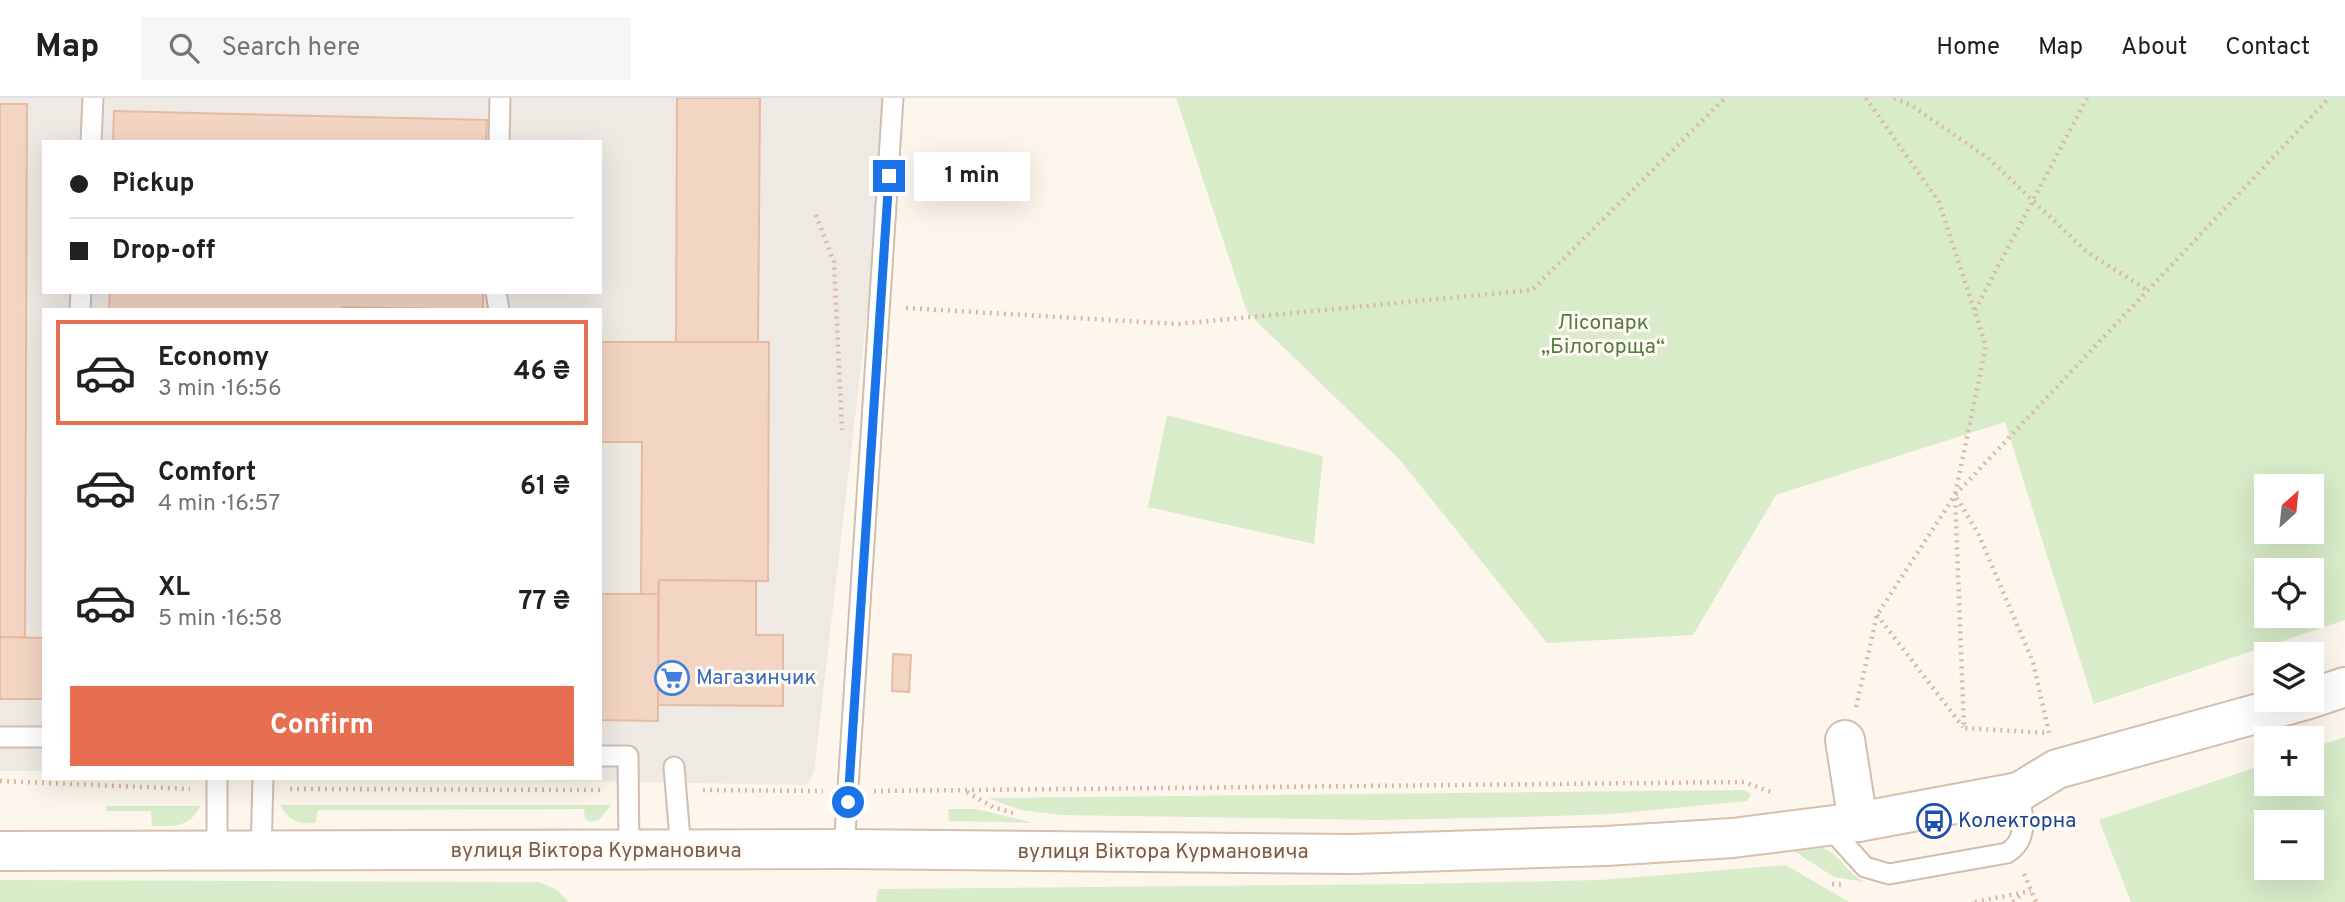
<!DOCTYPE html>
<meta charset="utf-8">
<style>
:root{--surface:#fff;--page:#f6f6f6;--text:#202124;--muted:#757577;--line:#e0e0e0;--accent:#e76f51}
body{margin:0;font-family:Overpass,sans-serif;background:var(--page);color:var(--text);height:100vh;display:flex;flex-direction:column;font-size:26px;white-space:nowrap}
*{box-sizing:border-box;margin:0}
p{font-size:23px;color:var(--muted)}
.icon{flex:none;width:38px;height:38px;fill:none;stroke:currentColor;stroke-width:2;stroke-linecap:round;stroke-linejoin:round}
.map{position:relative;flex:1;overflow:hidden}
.panel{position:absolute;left:42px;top:210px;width:560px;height:472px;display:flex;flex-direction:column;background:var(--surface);border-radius:0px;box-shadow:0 7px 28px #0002}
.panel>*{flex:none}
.top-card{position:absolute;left:42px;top:42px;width:560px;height:154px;border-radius:0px;box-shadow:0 7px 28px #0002;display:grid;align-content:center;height:154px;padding:0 28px;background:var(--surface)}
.needle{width:46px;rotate:27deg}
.controls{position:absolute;left:2254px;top:376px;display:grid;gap:14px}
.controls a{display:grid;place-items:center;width:70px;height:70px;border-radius:0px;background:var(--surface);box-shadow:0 7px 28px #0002;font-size:35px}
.end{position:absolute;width:32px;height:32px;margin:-16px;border:9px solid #1a73e8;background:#fff;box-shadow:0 0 0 4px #fff}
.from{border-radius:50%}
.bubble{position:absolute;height:49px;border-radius:0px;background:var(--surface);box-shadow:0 7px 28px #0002;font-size:23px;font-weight:700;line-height:49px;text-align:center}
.top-card b{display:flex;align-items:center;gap:24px;height:66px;font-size:26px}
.top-card b+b{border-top:2px solid var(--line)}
.top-card i{width:18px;height:18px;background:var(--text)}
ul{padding:12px 0 0;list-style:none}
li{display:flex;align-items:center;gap:21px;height:105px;margin:0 14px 10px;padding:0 14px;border:4px solid transparent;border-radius:0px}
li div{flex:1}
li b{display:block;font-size:26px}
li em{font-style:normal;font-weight:700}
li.current{border-color:var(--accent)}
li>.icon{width:63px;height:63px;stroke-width:1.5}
.button{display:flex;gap:14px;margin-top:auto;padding:14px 28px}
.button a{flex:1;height:80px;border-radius:0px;background:var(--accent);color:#fff;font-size:28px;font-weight:700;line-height:80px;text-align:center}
header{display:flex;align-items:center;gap:42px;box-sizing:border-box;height:98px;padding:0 35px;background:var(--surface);border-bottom:2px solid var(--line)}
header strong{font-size:33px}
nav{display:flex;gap:38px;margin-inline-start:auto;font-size:24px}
.search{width:490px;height:63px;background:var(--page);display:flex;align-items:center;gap:18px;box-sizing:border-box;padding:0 24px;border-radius:0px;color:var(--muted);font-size:26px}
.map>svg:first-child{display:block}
</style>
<header>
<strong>Map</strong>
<div class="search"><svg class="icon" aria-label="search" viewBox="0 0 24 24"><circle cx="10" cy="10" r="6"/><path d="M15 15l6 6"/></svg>Search here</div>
<nav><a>Home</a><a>Map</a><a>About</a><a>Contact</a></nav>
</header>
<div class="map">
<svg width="2345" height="804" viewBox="0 0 2345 804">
<rect width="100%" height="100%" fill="#fdf6ec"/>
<path fill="#efe9e4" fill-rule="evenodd" d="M0 0H892L814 674 806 687 460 681H600V212H44V673H0ZM44 44H600V194H44Z"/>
<g fill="#d8ecc9" fill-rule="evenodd">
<path d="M1176 0H2345V522L2094 606 2005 324 1776 397 1693 537 1547 545 1400 362 1247 214ZM2266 388H2312V434H2266ZM2266 472H2312V518H2266Z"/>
<path d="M1167 317 1323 358 1314 446 1148 409Z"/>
<path d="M2345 639V804H2131L2099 722 2266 666V686H2312V650ZM2266 724H2312V770H2266Z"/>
<path d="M1744 692 1751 696 1747 703 1611 716 1523 719 1378 722 1061 717 1021 712 988 700Z"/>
<path d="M280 707H611L600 721 591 724 585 721 584 711 318 712 315 725C297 726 289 723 280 707Z"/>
<path d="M106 708H200C190 730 173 728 152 728L151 713H106Z"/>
<path d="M948 711H976L1034 725 949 723Z"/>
<path d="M1822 750C1839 755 1848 776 1864 784L1834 779 1794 753Z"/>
<path d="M1786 767 1849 804H876L878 791 1415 786 1600 782Z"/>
<path d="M0 782 539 784 557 792 569 804H0Z"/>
</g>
<g fill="#f3d5c3" stroke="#e6bba3" stroke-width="2">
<path d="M677 0H760L758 244H676Z"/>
<path d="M0 6H27L25 539H0Z"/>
<path d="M114 13 487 22 486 44H113Z"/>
<path d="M110 194H483V212L343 209V212H109Z"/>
<path d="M600 244H769L768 483 659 482 658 496H641L642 344H600Z"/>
<path d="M659 482 756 483V537H783V608L658 607Z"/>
<path d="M600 496H658V623L600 622Z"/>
<path d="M0 539 44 540V601H0Z"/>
<path d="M893 556 911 557 909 594 892 593Z"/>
</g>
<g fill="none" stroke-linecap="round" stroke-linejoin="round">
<g stroke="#d1beb0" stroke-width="23">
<g id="lane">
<path d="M91 44 93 0"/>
<path d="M499 44 500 0"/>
<path d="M496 194 499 212"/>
<path d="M80 212 81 194"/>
<path d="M0 639H44"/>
<path d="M600 658H628L629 753"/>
<path d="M674 669 681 753"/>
<path d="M1828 728 1865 769 1889 776 2007 755C2030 741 2022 716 2019 694"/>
<path d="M844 751 893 0"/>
<path d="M217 754V681"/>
<path d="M261 754 263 681"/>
</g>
</g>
<g stroke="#d1beb0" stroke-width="42">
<path id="street" d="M1845 642 1858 724"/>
</g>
<g stroke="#d6c0b0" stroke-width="42">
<g id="secondary">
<path d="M2312 600 2345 589"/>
<path d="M0 753 844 751 1353 756 1606 748 1733 740 1858 724 2019 694 2057 671 2306 602"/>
</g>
</g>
<g stroke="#d9b8a5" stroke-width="4.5" stroke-dasharray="2 5" stroke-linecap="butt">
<path d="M1866 0 1939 104 1986 248 1955 397 1978 435 2033 564 2049 635 1964 630 1955 397"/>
<path d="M1894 0 1911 7 1988 60 2087 154 2147 192"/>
<path d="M816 117 834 164 842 332"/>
<path d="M906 210 1178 226 1532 192 1725 0"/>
<path d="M1975 212 2087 0"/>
<path d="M1877 517 1963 629"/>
<path d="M1856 609 1877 517 1955 397 2329 0"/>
<path d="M0 683 190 691"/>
<path d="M290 691 603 692"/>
<path d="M703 692 823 693"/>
<path d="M874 693 1744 684 1774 695"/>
<path d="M967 694 993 709 1013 715"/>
<path d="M2024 776 2036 804"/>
<path d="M1832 786 1845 787"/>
<path d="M1975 804 2031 793"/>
<path d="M2013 804 2023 795"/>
</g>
<use href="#lane" stroke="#fff" stroke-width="19"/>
<use href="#street" stroke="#fff" stroke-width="38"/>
<use href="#secondary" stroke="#fff" stroke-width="38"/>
</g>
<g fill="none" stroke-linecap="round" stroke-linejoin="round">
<path stroke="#1a73e8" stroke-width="9" d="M848 704 889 78"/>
</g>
<defs>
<g id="supermarket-ring" transform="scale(1.75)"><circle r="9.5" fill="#fffaf3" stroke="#3f7fe0" stroke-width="1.5"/><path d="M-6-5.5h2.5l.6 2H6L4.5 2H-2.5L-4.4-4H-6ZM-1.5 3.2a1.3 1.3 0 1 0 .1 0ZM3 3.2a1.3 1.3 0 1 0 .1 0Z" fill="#3f7fe0"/></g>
<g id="bus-ring" transform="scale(1.75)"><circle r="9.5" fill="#fffaf3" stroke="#1a4fb4" stroke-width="1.5"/><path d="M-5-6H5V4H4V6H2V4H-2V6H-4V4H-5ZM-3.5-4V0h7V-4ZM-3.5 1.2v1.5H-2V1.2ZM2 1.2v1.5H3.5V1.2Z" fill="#1a4fb4"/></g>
</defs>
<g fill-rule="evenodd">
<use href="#supermarket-ring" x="672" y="580"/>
<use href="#bus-ring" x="1934" y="723"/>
</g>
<g text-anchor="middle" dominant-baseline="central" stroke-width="6" stroke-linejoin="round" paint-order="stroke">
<g font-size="21" fill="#537a41" stroke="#fffaf3">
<text x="1603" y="225">Лісопарк<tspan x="1603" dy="24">„Білогорща“</tspan></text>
</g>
<g font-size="21" fill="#366cbe" stroke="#fffaf3" text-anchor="start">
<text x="696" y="580">Магазинчик</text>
</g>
<g font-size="21" fill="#164399" stroke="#fffaf3" text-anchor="start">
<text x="1958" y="723">Колекторна</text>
</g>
<g font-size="21" fill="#7a5c4d" stroke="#fffaf3">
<text x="596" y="753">вулиця Віктора Курмановича</text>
<text x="1163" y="754">вулиця Віктора Курмановича</text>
</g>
</g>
</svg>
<div class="controls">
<a><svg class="needle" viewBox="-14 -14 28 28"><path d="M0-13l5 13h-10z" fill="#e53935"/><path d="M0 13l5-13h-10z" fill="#757577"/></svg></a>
<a><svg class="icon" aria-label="locate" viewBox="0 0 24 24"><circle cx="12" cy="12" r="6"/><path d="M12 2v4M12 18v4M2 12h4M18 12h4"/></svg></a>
<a><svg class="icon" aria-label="layers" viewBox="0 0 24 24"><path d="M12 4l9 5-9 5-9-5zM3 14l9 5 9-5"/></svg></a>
<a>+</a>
<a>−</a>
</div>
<i class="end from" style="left:848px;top:704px"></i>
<i class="end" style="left:889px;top:78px"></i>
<div class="bubble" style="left:914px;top:54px;width:116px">1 min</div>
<div class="top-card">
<b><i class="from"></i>Pickup</b>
<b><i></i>Drop-off</b>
</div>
<section class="panel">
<ul>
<li class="current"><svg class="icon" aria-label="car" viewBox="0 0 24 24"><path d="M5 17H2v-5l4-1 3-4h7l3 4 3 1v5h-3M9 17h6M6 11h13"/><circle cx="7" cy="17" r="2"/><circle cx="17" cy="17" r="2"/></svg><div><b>Economy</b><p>3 min · 16:56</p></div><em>46 ₴</em></li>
<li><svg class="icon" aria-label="car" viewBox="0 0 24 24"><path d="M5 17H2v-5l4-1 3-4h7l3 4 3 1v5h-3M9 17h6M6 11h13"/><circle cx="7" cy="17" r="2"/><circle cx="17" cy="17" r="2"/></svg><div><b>Comfort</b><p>4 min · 16:57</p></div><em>61 ₴</em></li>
<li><svg class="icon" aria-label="car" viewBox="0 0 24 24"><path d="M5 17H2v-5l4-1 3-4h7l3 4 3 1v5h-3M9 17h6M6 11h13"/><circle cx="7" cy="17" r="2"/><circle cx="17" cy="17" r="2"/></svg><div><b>XL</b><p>5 min · 16:58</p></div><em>77 ₴</em></li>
</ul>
<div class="button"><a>Confirm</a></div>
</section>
</div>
